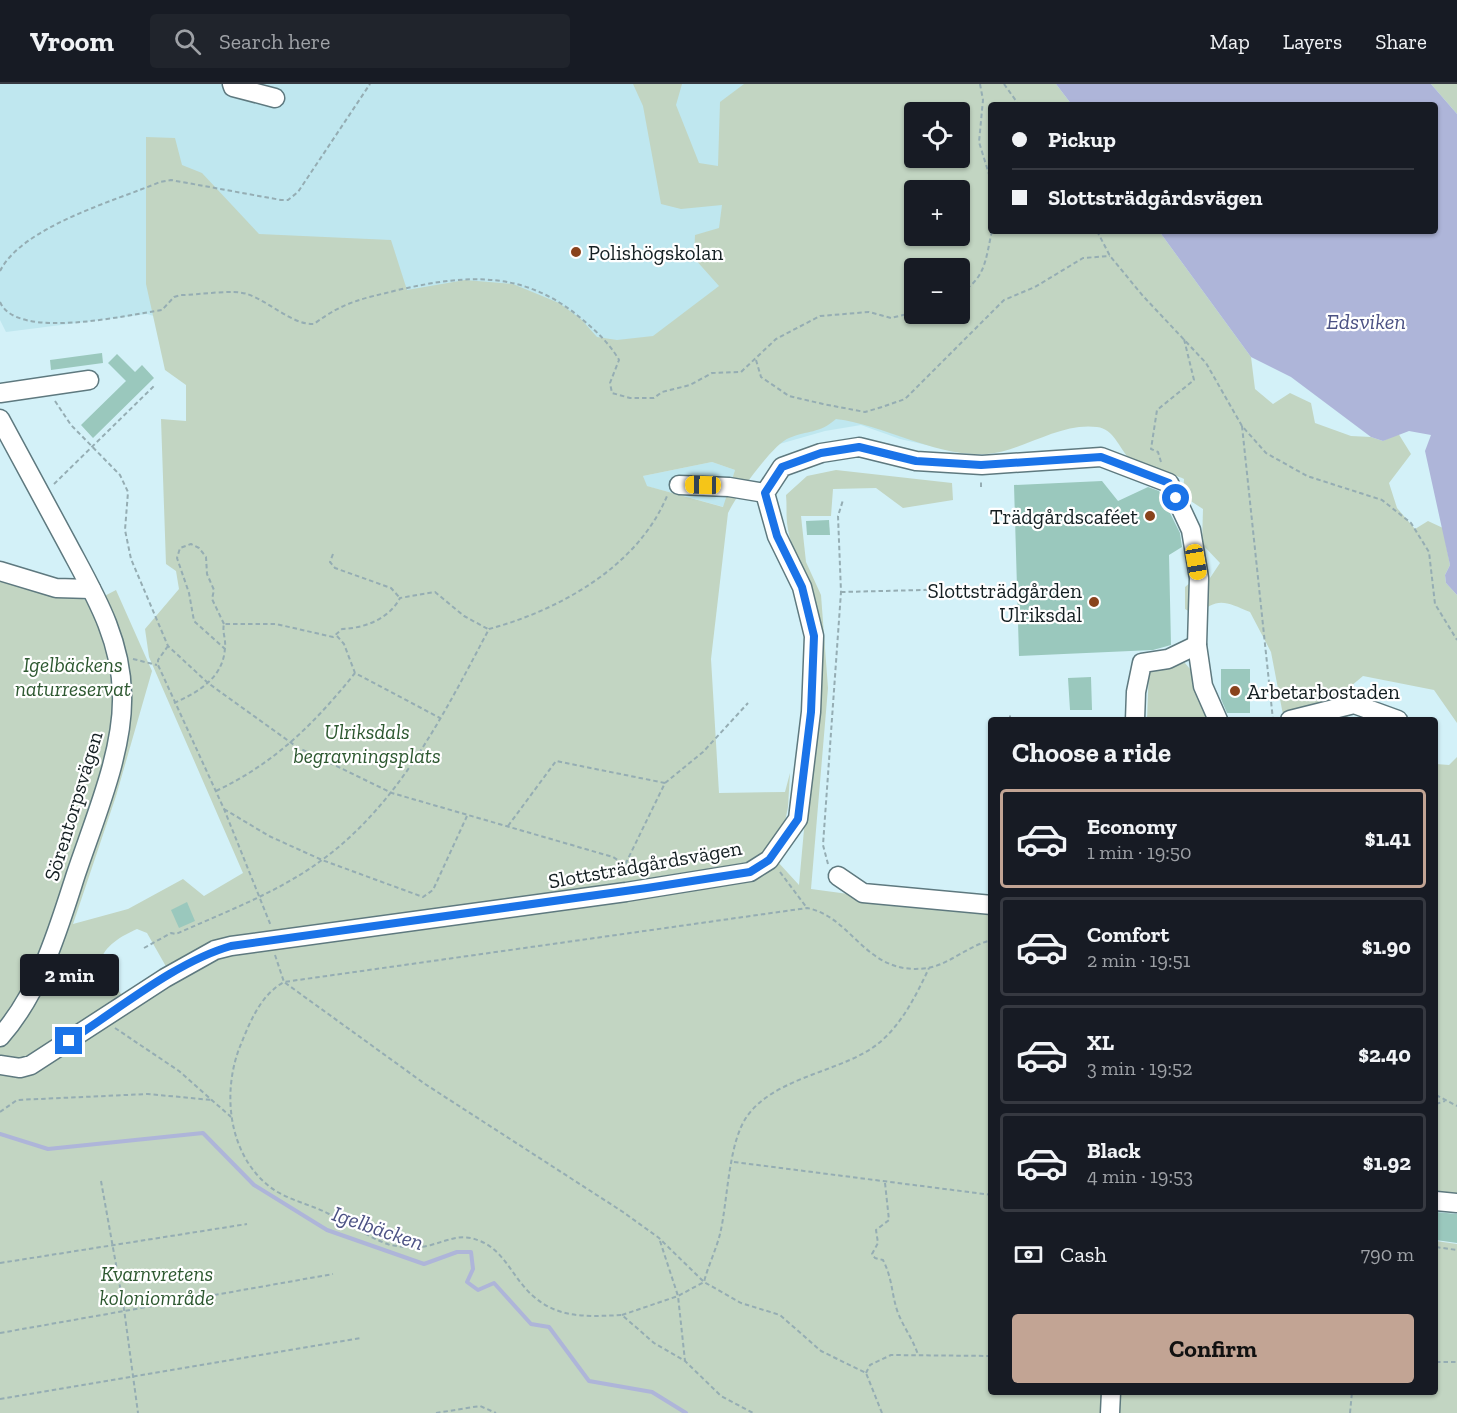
<!DOCTYPE html>
<meta charset="utf-8">
<style>
:root{--surface:#171b24;--page:#20242c;--text:#f1f3f6;--muted:#9ea1a6;--line:#363941;--accent:#c2a494}
body{margin:0;font-family:"Zilla Slab",serif;background:var(--page);color:var(--text);height:100vh;display:flex;flex-direction:column;font-size:22px;white-space:nowrap}
*{box-sizing:border-box;margin:0}
p{font-size:20px;color:var(--muted)}
.icon{flex:none;width:33px;height:33px;fill:none;stroke:currentColor;stroke-width:2;stroke-linecap:round;stroke-linejoin:round}
.map{position:relative;flex:1;overflow:hidden}
.details{position:absolute;left:988px;top:633px;width:450px;height:678px;display:flex;flex-direction:column;background:var(--surface);border-radius:6px;box-shadow:0 2px 4px #0004}
.details>*{flex:none}
.banner{position:absolute;left:988px;top:18px;width:450px;height:132px;border-radius:6px;box-shadow:0 2px 4px #0004;display:grid;align-content:center;height:132px;padding:0 24px;background:var(--surface)}
.tools{position:absolute;left:904px;top:18px;display:grid;gap:12px}
.tools a{display:grid;place-items:center;width:66px;height:66px;border-radius:6px;background:var(--surface);box-shadow:0 2px 4px #0004;font-size:30px}
.end{position:absolute;width:27px;height:27px;margin:-14px;border:8px solid #1a73e8;background:#fff;box-shadow:0 0 0 3px #fff}
.from{border-radius:50%}
.bubble{position:absolute;height:42px;border-radius:6px;background:var(--surface);box-shadow:0 2px 4px #0004;font-size:20px;font-weight:700;line-height:42px;text-align:center}
.car{position:absolute;width:18px;height:36px;margin:-18px -9px;border-radius:8px;box-shadow:0 0 4px 2px #0007;background:linear-gradient(#f5c518 24%,#345 0 40%,#f5c518 0 76%,#345 0 86%,#f5c518 0)}
.banner b{display:flex;align-items:center;gap:21px;height:57px;font-size:22px}
.banner b+b{border-top:2px solid var(--line)}
.banner i{width:15px;height:15px;background:var(--text)}
ul{padding:0;list-style:none}
li{display:flex;align-items:center;gap:18px;height:99px;margin:0 12px 9px;padding:0 12px;border:3px solid var(--line);border-radius:6px}
li div{flex:1}
li b{display:block;font-size:22px}
li em{font-style:normal;font-weight:700}
li.current{border-color:var(--accent)}
li>.icon{width:54px;height:54px;stroke-width:1.5}
h2{padding:0 24px;font-size:27px;line-height:72px}
.pay{display:flex;align-items:center;gap:15px;height:66px;padding:0 24px;font-size:22px}
.pay p{margin-inline-start:auto}
.button{display:flex;gap:12px;margin-top:auto;padding:12px 24px}
.button a{flex:1;height:69px;border-radius:6px;background:var(--accent);color:#111;font-size:24px;font-weight:700;line-height:69px;text-align:center}
header{display:flex;align-items:center;gap:36px;box-sizing:border-box;height:84px;padding:0 30px;background:var(--surface);border-bottom:2px solid var(--line)}
header strong{font-size:28px}
nav{display:flex;gap:33px;margin-inline-start:auto;font-size:21px}
.search{width:420px;height:54px;background:var(--page);display:flex;align-items:center;gap:15px;box-sizing:border-box;padding:0 21px;border-radius:6px;color:var(--muted);font-size:22px}
.map>svg:first-child{display:block}
</style>
<header>
<strong>Vroom</strong>
<div class="search"><svg class="icon" aria-label="search" viewBox="0 0 24 24"><circle cx="10" cy="10" r="6"/><path d="M15 15l6 6"/></svg>Search here</div>
<nav><a>Map</a><a>Layers</a><a>Share</a></nav>
</header>
<div class="map">
<svg width="1457" height="1329" viewBox="0 0 1457 1329">
<rect width="100%" height="100%" fill="#d3f1f8"/>
<g fill="#bfe7ef" fill-rule="evenodd">
<path d="M0 0H1044L992 21V147L1168 190 957 368 900 355 861 341 825 347 769 363 376 299 147 230 6 248 0 236ZM915 28H960V74H915ZM915 106H960V152H915ZM915 184H960V230H915Z"/>
<path d="M712 378 735 386 724 423 646 402 643 392Z"/>
</g>
<g fill="#c2d5c2" fill-rule="evenodd">
<path d="M633 0H682L676 21 699 79 718 82 720 18 744 0H1056L1072 21H992V147H1159L1251 273 1255 305 1273 320 1290 309 1311 319 1315 339 1351 352 1371 353 1383 357 1398 349 1411 370 1389 399 1397 424 1415 445 1428 437 1443 444 1450 481 1445 491 1446 499 1457 511V639L1434 606 1363 592 1339 612 1349 636H1284L1271 568 1250 528C1226 518 1217 512 1197 532L1185 525V503L1191 498 1206 500 1220 479 1202 460 1203 425 1183 412 1184 395C1172 389 1137 382 1129 374 1119 364 1114 345 1097 343 1059 338 1021 368 987 370 934 373 886 341 836 335 819 350 808 346 789 354 773 360 736 412 728 429L711 575 719 709 785 708 790 689 788 723 777 777 799 801 822 546C813 510 792 476 787 439 786 430 787 420 786 411L807 392 836 386 952 399 953 416 903 424 876 404 833 405 831 432H801L806 478 821 511 828 604 811 805 938 822 991 816 992 1308H1436V1157L1457 1160V1329H0V492L93 518 116 506 152 587 116 712 73 840 128 825 183 795 204 812 243 789 149 573 145 545 179 505 176 487 166 480 161 335 186 337V301L165 286 146 200V53L175 54 182 81 202 89 259 150 391 156 407 206 465 196 513 200 559 219 581 235 597 253 617 256 653 252 719 202 694 174 695 151 719 144 722 121 681 125 661 120 643 22ZM915 28H960V74H915ZM915 106H960V152H915ZM915 184H960V230H915ZM712 378 735 386 723 423 647 402 643 392ZM137 845 147 849 168 886 125 916 100 879C104 861 122 852 137 845Z"/>
<path d="M1431 0H1457V30Z"/>
<path d="M1185 579 1195 591 1209 636H1147L1149 582Z"/>
<path d="M1457 673V1115L1436 1113V680L1449 681Z"/>
</g>
<path fill="#aeb5d9" d="M1056 0H1431L1457 30V511L1446 499 1445 491 1450 481 1425 367 1431 351 1409 347 1383 357 1371 353 1291 293 1251 273 1159 147H1436V21H1072Z"/>
<g fill="none" stroke-linecap="round" stroke-linejoin="round">
<path stroke="#aeb5d9" stroke-width="4" d="M0 1050 48 1065 203 1049 254 1101 327 1146 424 1180 457 1168H471L473 1185 467 1198 478 1206 494 1199 531 1240 549 1243 589 1297 652 1308 686 1329"/>
</g>
<g fill="#9ac8bd">
<path d="M102 269 103 279 51 286 50 276Z"/>
<path d="M117 270 135 288 142 281 154 294 93 354 81 341 126 297 108 279Z"/>
<path d="M1102 397 1118 417 1148 403 1159 407 1180 449 1182 463 1169 471 1171 561 1153 566 1019 572 1014 401Z"/>
<path d="M829 436 830 451H807L806 437Z"/>
<path d="M1221 585H1250V629H1227L1221 615Z"/>
<path d="M1091 593 1092 626H1070L1068 594Z"/>
<path d="M187 818 195 837 179 844 171 826Z"/>
<path d="M1436 1128 1457 1130V1159L1436 1156Z"/>
</g>
<g fill="none" stroke-linecap="round" stroke-linejoin="round">
<g stroke="#5e797f" stroke-width="21">
<g id="minor">
<path d="M232 0 233 3 275 14"/>
<path d="M0 309 89 296"/>
<path d="M0 335C22 376 45 418 67 459 93 508 121 553 122 610 124 667 94 736 76 790 58 846 40 908 0 953"/>
<path d="M679 401 729 403 765 409"/>
<path d="M0 487 56 504 91 505"/>
<path d="M1135 636 1136 608 1142 579 1168 575 1197 561"/>
<path d="M1290 636 1354 620 1398 636"/>
<path d="M838 792 863 809 992 821"/>
<path d="M0 981 20 984 31 981 165 894 215 866 231 862 626 808 750 788 769 776 798 735 811 628 814 552 802 503 777 452 765 409 782 383 821 369 859 363 916 377 982 381 1101 373 1169 399 1191 446 1199 494 1197 561 1203 602 1218 636"/>
<path d="M1436 1117 1457 1119"/>
<path d="M1110 1329 1111 1308"/>
</g>
</g>
<g stroke="#95adb3" stroke-width="2" stroke-dasharray="4.5 3" stroke-linecap="butt">
<path d="M980 0 983 16 979 58 992 100"/>
<path d="M1004 0 1019 21"/>
<path d="M1097 147 1110 172 1143 212 1206 279 1242 342 1266 369 1307 392 1382 416 1411 439 1429 468 1435 520 1457 556"/>
<path d="M0 187C23 142 115 117 160 98L171 96 281 116H288L298 108 370 0"/>
<path d="M960 208C986 196 986 172 992 147"/>
<path d="M0 218C17 257 127 231 162 226L174 213 181 211C199 211 232 205 247 210 269 217 292 241 314 240 345 217 362 215 398 206 468 190 525 186 583 236 597 248 610 260 619 276L610 299 612 309 630 314H654L662 308 690 301 712 289 741 288 776 255 820 232 869 228 891 234 915 228"/>
<path d="M756 276 761 293 789 312 823 320 865 328 882 323 905 315 1004 216 1035 203 1083 174 1110 172"/>
<path d="M55 317 71 341 120 391 128 408 125 446 131 475 168 562 208 599 297 663 392 709 613 773 619 777 624 793"/>
<path d="M1242 342 1273 636"/>
<path d="M1161 378 1158 368 1151 365 1157 326 1194 296 1184 255"/>
<path d="M54 400 155 301"/>
<path d="M981 403V396"/>
<path d="M333 470 330 478 335 484 391 504 400 514"/>
<path d="M841 508 963 505"/>
<path d="M224 540 212 515 214 506 207 490 206 473 199 464 191 460 180 464 177 474 189 509 194 537 225 565"/>
<path d="M337 552 344 560 355 589 440 634"/>
<path d="M168 562 158 576V581L224 725 271 842"/>
<path d="M133 575 157 581"/>
<path d="M174 619C199 608 224 593 225 563 226 555 222 548 224 540H276L333 553 342 545C365 544 389 535 400 514L435 508 464 532 488 545"/>
<path d="M1010 636V629"/>
<path d="M665 699 703 668 748 619"/>
<path d="M216 707C275 679 315 639 355 589"/>
<path d="M224 725 269 752 322 776 423 813 433 806 467 732"/>
<path d="M508 742 556 677 665 699 623 785"/>
<path d="M828 780 823 761 841 508 838 432 843 416"/>
<path d="M780 788 807 824"/>
<path d="M144 864 171 849 176 850C225 828 279 808 322 776 400 719 445 628 489 545 560 526 638 482 667 412"/>
<path d="M275 871 284 898 807 824C854 833 865 893 928 884 950 880 969 861 992 856"/>
<path d="M115 944 179 987 231 1033"/>
<path d="M1436 1011 1457 1022"/>
<path d="M1436 1020 1445 1017"/>
<path d="M0 1028 17 1016 148 1010 212 1016"/>
<path d="M734 1078 992 1111"/>
<path d="M101 1097 124 1225 138 1329"/>
<path d="M885 1099 889 1136 876 1146 878 1159 872 1170 875 1174 883 1176C893 1196 891 1209 898 1229 904 1244 914 1257 918 1271"/>
<path d="M660 1157 678 1212 685 1277"/>
<path d="M1436 1163 1457 1166"/>
<path d="M0 1179 247 1140"/>
<path d="M622 1231 678 1212 704 1198 659 1154 623 1128 425 1000 284 898C260 911 249 940 239 965 222 1011 229 1071 270 1103 287 1116 310 1120 329 1130 349 1140 368 1153 390 1161 403 1163 417 1165 431 1161 449 1156 461 1149 480 1157 500 1165 509 1184 521 1199 549 1235 581 1233 622 1231L654 1259 685 1277 721 1312 753 1329"/>
<path d="M0 1249 333 1190"/>
<path d="M1436 1278H1457"/>
<path d="M866 1289 870 1281 891 1271 992 1272"/>
<path d="M0 1315 361 1254"/>
<path d="M436 1329 480 1322 496 1329"/>
<path d="M882 1329 866 1289 821 1267 780 1231 741 1219 704 1198C708 1182 716 1166 720 1150 728 1117 728 1057 748 1031 773 997 828 989 864 969 896 952 914 916 929 884"/>
<path d="M1350 1329 1352 1308"/>
</g>
<use href="#minor" stroke="#fff" stroke-width="18"/>
</g>
<g fill="none" stroke-linecap="round" stroke-linejoin="round">
<path stroke="#1a73e8" stroke-width="8" d="M69 957C118 926 175 878 231 862L647 804 750 788 769 776 798 735 811 628 814 552 802 503 777 452 765 409 782 383 821 369 859 363 916 377 981 381 1101 373 1169 399 1176 414"/>
</g>
<g fill="#89431c" stroke="#fff" stroke-width="2">
<circle cx="576" cy="168" r="6"/>
<circle cx="1150" cy="432" r="6"/>
<circle cx="1094" cy="518" r="6"/>
<circle cx="1235" cy="607" r="6"/>
</g>
<g text-anchor="middle" dominant-baseline="central" stroke-width="4.5" stroke-linejoin="round" paint-order="stroke">
<g font-size="21" fill="#141f22" stroke="#fff" text-anchor="start">
<text x="588" y="168">Polishögskolan</text>
<text x="1138" y="432" text-anchor="end">Trädgårdscaféet</text>
<text x="1082" y="506" text-anchor="end">Slottsträdgården<tspan x="1082" dy="24">Ulriksdal</tspan></text>
<text x="1247" y="607">Arbetarbostaden</text>
</g>
<g font-size="21" font-style="italic" fill="#2d5830" stroke="#fff">
<text x="73" y="580">Igelbäckens<tspan x="73" dy="24">naturreservat</tspan></text>
<text x="367" y="647">Ulriksdals<tspan x="367" dy="24">begravningsplats</tspan></text>
<text x="157" y="1189">Kvarnvretens<tspan x="157" dy="24">koloniområde</tspan></text>
</g>
<g font-size="21" fill="#141f22" stroke="#fff">
<text transform="translate(73 722) rotate(-73)">Sörentorpsvägen</text>
<text transform="translate(645 780) rotate(-10)">Slottsträdgårdsvägen</text>
</g>
<g font-size="22" font-style="italic" fill="#4c5284" stroke="#fff">
<text x="1366" y="237">Edsviken</text>
<text transform="translate(378 1144) rotate(19)">Igelbäcken</text>
</g>
</g>
</svg>
<div class="tools">
<a><svg class="icon" aria-label="locate" viewBox="0 0 24 24"><circle cx="12" cy="12" r="6"/><path d="M12 2v4M12 18v4M2 12h4M18 12h4"/></svg></a>
<a>+</a>
<a>−</a>
</div>
<i class="end from" style="left:1176px;top:414px"></i>
<i class="end" style="left:69px;top:957px"></i>
<div class="bubble" style="left:20px;top:870px;width:99px">2 min</div>
<i class="car" style="left:703px;top:401px;rotate:271deg"></i>
<i class="car" style="left:1196px;top:478px;rotate:170deg"></i>
<div class="banner">
<b><i class="from"></i>Pickup</b>
<b><i></i>Slottsträdgårdsvägen</b>
</div>
<section class="details">
<h2>Choose a ride</h2>
<ul>
<li class="current"><svg class="icon" aria-label="car" viewBox="0 0 24 24"><path d="M5 17H2v-5l4-1 3-4h7l3 4 3 1v5h-3M9 17h6M6 11h13"/><circle cx="7" cy="17" r="2"/><circle cx="17" cy="17" r="2"/></svg><div><b>Economy</b><p>1 min · 19:50</p></div><em>$1.41</em></li>
<li><svg class="icon" aria-label="car" viewBox="0 0 24 24"><path d="M5 17H2v-5l4-1 3-4h7l3 4 3 1v5h-3M9 17h6M6 11h13"/><circle cx="7" cy="17" r="2"/><circle cx="17" cy="17" r="2"/></svg><div><b>Comfort</b><p>2 min · 19:51</p></div><em>$1.90</em></li>
<li><svg class="icon" aria-label="car" viewBox="0 0 24 24"><path d="M5 17H2v-5l4-1 3-4h7l3 4 3 1v5h-3M9 17h6M6 11h13"/><circle cx="7" cy="17" r="2"/><circle cx="17" cy="17" r="2"/></svg><div><b>XL</b><p>3 min · 19:52</p></div><em>$2.40</em></li>
<li><svg class="icon" aria-label="car" viewBox="0 0 24 24"><path d="M5 17H2v-5l4-1 3-4h7l3 4 3 1v5h-3M9 17h6M6 11h13"/><circle cx="7" cy="17" r="2"/><circle cx="17" cy="17" r="2"/></svg><div><b>Black</b><p>4 min · 19:53</p></div><em>$1.92</em></li>
</ul>
<div class="pay"><svg class="icon" aria-label="cash" viewBox="0 0 24 24"><path d="M3 7h18v10H3z"/><circle cx="12" cy="12" r="2"/></svg>Cash<p>790 m</p></div>
<div class="button"><a>Confirm</a></div>
</section>
</div>
